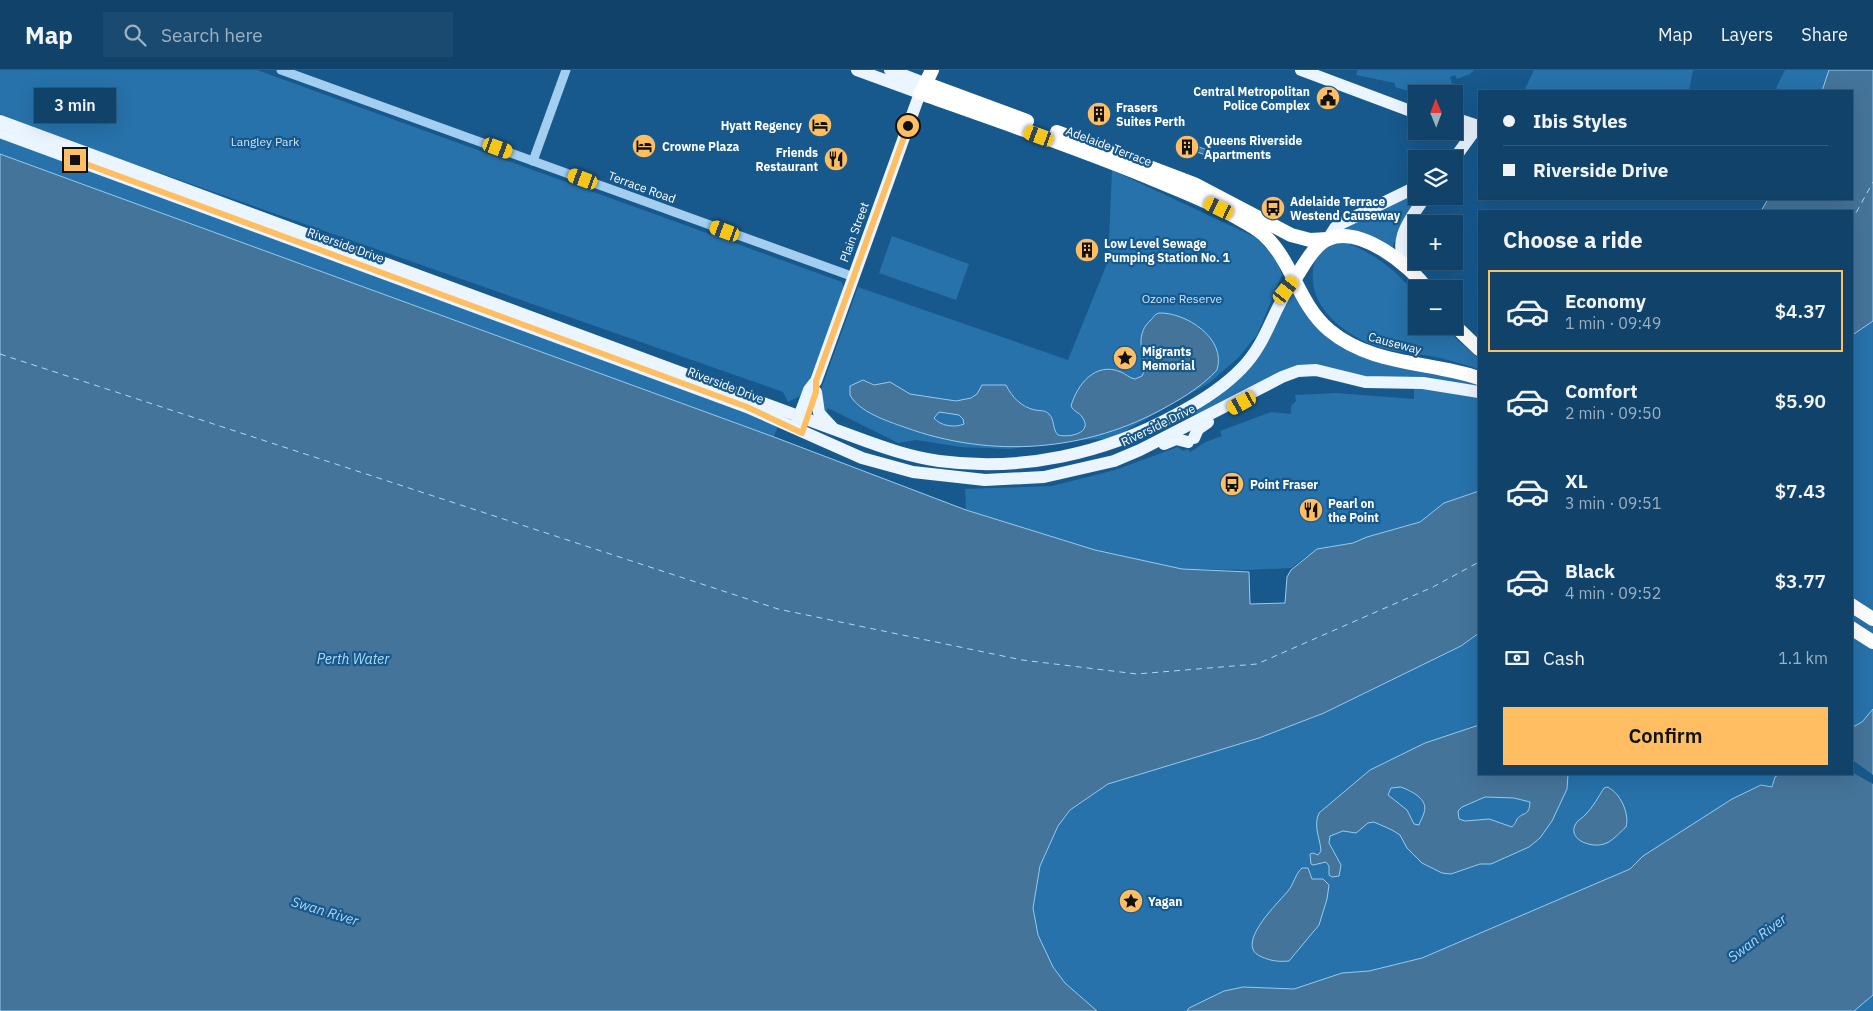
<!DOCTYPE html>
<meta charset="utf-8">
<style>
:root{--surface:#11436a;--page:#1a4a70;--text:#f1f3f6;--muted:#9cb0c1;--line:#305c7e;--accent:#ffbe61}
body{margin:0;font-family:"IBM Plex Sans",sans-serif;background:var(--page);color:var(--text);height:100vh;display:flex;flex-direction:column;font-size:19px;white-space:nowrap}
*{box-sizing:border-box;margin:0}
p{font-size:16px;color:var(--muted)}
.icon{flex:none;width:28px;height:28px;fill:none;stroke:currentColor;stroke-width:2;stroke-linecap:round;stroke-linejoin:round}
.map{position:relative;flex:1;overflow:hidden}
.drawer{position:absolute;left:1478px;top:140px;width:375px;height:565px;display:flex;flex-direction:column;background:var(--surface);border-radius:0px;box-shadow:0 5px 20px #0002,0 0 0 1px var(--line)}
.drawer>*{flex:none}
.banner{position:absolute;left:1478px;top:20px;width:375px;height:110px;border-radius:0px;box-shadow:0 5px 20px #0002,0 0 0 1px var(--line);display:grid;align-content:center;height:110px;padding:0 25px;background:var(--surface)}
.needle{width:32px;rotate:359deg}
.tools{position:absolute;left:1408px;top:15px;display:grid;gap:10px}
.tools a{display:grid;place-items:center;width:55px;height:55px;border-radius:0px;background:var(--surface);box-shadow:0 5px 20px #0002,0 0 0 1px var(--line);font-size:25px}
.end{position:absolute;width:22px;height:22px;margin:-11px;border:6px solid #ffbe61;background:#111;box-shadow:0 0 0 2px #111}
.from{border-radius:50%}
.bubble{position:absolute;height:35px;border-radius:0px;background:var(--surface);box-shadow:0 5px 20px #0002,0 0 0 1px var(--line);font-size:16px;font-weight:600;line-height:35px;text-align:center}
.car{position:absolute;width:15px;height:30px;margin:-15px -8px;border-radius:6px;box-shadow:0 0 4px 1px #0007;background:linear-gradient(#f5c518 24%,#345 0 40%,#f5c518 0 76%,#345 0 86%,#f5c518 0)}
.banner b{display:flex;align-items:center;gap:18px;height:48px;font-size:19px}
.banner b+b{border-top:1px solid var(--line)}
.banner i{width:12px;height:12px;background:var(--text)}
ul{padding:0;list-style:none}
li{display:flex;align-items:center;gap:15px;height:82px;margin:0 10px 8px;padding:0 15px;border:2px solid transparent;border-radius:0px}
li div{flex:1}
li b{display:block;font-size:19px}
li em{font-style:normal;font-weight:600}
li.on{border-color:var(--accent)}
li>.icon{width:45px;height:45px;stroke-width:1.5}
h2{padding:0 25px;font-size:22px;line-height:60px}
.pay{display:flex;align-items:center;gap:12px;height:55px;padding:0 25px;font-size:19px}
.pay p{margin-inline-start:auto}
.primary-button{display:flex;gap:10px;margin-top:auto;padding:10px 25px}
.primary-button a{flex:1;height:58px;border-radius:0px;background:var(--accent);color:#111;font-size:20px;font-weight:600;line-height:58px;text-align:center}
header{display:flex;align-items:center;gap:30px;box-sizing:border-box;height:70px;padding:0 25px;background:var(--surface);border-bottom:1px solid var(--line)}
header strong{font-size:24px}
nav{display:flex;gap:28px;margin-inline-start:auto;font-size:18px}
.search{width:350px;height:45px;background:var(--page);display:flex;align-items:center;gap:12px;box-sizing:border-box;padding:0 18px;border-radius:0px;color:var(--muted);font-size:19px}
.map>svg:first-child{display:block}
</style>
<header>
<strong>Map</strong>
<div class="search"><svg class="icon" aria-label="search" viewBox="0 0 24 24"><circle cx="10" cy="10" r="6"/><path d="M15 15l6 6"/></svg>Search here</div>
<nav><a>Map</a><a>Layers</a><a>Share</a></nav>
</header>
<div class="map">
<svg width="1873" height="941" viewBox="0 0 1873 941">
<rect width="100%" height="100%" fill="#17598d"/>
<g fill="#2772aa">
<path d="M0 0H257L842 212 844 220 806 319 800 326 788 332 783 322 97 81 0 44Z"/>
<path d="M1358 0H1474L1470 4 1457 9 1455 5 1450 7 1454 21C1435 28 1413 23 1395 17V13L1356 5Z"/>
<path d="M1534 0H1693L1689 21H1524Z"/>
<path d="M1785 0H1829L1822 21H1780L1776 18Z"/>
<path d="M0 68 730 335 778 356 774 367 0 84Z"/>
<path d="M1112 100 1257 168 1277 191 1282 205 1257 265 1238 288 1209 313 1111 369 1072 370 1010 379 961 377 916 370 898 373 828 338 825 346 820 329 822 317 858 217 1068 290 1108 191Z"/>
<path d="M1416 119V126H1421L1399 157 1392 180 1342 159Z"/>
<path d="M892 166 969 194 956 230 879 203Z"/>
<path d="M1342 171C1372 182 1397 200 1416 225V256H1442L1479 289 1478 299C1462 294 1447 289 1430 286 1410 283 1389 282 1370 274 1341 261 1309 236 1313 201 1313 193 1317 182 1324 177 1329 174 1337 173 1342 171Z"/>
<path d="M1292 218 1325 263 1479 312V320L1371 310 1307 297 1197 348 1194 343 1241 304Z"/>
<path d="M1873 251V639L1862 652 1851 658V266Z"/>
<path d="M1414 315 1479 325V421L1444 433 1420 452 1367 467 1353 473 1317 479 1291 498 1247 500 1182 499 1095 480 966 440 965 419 1052 416 1115 400 1178 377 1183 381 1188 379 1190 382 1206 372 1222 366 1220 361 1271 342 1291 344V336L1296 331 1295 325 1336 323 1414 329Z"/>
<path d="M1479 563V704H1780L1775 707 1772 717 1761 716 1732 729 1643 786 1630 799 1422 888 1369 901 1342 903 1294 919 1243 917 1224 921 1189 938 1187 941H1097L1065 913 1053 897 1038 865 1033 838 1040 796 1058 756 1070 740 1108 714 1259 668 1324 643 1461 576Z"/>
<path d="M1873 925V941H1854Z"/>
</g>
<g fill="#45749a" stroke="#95cbf2" fill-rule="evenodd">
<path d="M1829 0H1873V251L1851 266V141H1761L1768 129H1851V21H1822Z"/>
<path d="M1199 77 1224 86 1222 91 1197 82Z"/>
<path d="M0 84 774 367 966 440 1095 480 1182 499 1249 502 1250 534 1285 533 1287 507 1291 500 1317 479 1353 473 1367 467 1420 452 1444 433 1479 421V563L1461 576 1324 643 1259 668 1108 714 1070 740 1058 756 1040 796 1033 838 1038 865 1053 897 1065 913 1097 941H0Z"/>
<path d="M1159 243C1185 242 1227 268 1217 300 1203 315 1186 326 1168 336 1088 382 991 389 904 357 887 351 859 342 850 325V316L863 310 874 315 890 312 910 324 956 331 971 328 977 324 982 315H1006C1012 327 1021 337 1035 340 1041 341 1045 340 1049 344 1055 350 1052 359 1058 365 1069 368 1094 363 1082 347 1079 342 1074 342 1071 336 1077 315 1095 291 1121 302 1126 304 1129 308 1135 309L1142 306 1146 297C1141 282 1136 262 1151 250 1155 246 1153 245 1159 243ZM939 342 959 345 963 349 964 354C955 358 940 356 934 348Z"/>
<path d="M1873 639V925L1854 941H1187L1189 938 1224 921 1243 917 1294 919 1342 903 1369 901 1422 888 1630 799 1643 786 1732 729 1761 715 1772 717 1775 707 1780 704H1851V658L1862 652Z"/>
<path d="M1479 655V704H1568L1567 719 1552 751 1540 768 1529 777 1491 794H1480L1451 804 1442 803 1422 793 1407 778 1400 765 1392 760 1374 752 1368 753 1356 763 1343 761 1330 766 1329 773 1341 795 1339 806 1332 807 1329 805V796L1326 792 1313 795 1311 794 1310 784 1313 783 1318 785 1321 781C1320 767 1313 757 1319 743L1370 700 1425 673ZM1401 717C1411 721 1429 729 1424 743 1423 747 1420 751 1419 755L1414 754 1407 740 1388 725 1391 718ZM1485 727 1514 728 1530 732C1529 747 1524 741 1517 749 1516 752 1514 755 1512 757L1489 749 1465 751 1459 749 1458 741 1462 737Z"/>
<path d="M1607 717C1620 722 1630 744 1626 757 1620 762 1612 772 1604 774 1593 778 1568 771 1575 755 1577 750 1583 748 1586 744 1593 737 1599 726 1604 718Z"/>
<path d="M1302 798H1308L1312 809H1323L1329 815 1327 829 1319 855 1289 891C1279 892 1271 891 1262 887 1232 876 1279 832 1288 821 1294 814 1295 804 1302 798Z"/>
</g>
<path fill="#17598d" d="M1851 689 1873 705V714L1855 704 1851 699Z"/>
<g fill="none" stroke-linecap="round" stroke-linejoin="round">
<g stroke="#afd8f6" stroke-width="1" stroke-dasharray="6 5" stroke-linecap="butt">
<path d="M1851 152 1873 112"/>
<path d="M0 284 778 539 1022 590 1137 604 1257 594 1433 517 1479 492"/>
</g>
<g stroke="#a3ceef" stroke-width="9">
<path d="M281 0 854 207"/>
<path d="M533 91 566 0"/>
</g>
<g stroke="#ebf5ff" stroke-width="12">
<path d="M890 0 927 14"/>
<path d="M1301 0 1416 43"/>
<path d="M1454 48 1478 56 1454 89"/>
<path d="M0 51 855 367C882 377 910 387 939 391 1022 402 1104 384 1177 344 1200 332 1224 317 1242 298 1267 273 1273 238 1294 210"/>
<path d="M1454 58 1472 64"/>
<path d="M0 62 747 337 862 388 913 402 985 410 1044 407 1114 391 1140 380 1282 307 1298 301 1316 300 1365 312 1423 313 1479 322"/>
<path d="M1328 169 1335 158 1342 153 1416 117"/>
<path d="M1410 199C1389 173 1410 149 1426 126"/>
<path d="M816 322 819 343 832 357"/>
<path d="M797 352 809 320 816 311 920 23 857 0"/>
<path d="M1194 368 1198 359 1208 352"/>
<path d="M1164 374 1176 369 1188 372"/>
</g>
<g stroke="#fff" stroke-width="14">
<path d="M927 14 1027 51"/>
<path d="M922 21 932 0"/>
<path d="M920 23C996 50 1073 76 1148 107 1176 119 1207 130 1234 146 1243 151 1255 157 1263 164 1293 191 1298 234 1329 260 1372 296 1429 291 1479 308"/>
<path d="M1057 62 1194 114 1291 165 1310 170 1328 169"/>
<path d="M1294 210C1303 197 1313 176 1328 169 1360 155 1410 195 1427 219"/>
<path d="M1454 255 1479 279"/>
<path d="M1851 535 1873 549"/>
<path d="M1851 558 1873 572"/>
</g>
</g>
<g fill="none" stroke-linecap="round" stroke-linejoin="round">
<path stroke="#ffbe61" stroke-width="6" d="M75 90 747 337 802 363 816 322V311L908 56"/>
</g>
<defs>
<g id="civic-disc" transform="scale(1.25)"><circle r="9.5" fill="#ffbe61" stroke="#17598d"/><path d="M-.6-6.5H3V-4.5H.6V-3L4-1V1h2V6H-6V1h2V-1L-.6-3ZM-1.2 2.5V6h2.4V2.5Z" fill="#111"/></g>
<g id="building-disc" transform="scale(1.25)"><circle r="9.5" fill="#ffbe61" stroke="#17598d"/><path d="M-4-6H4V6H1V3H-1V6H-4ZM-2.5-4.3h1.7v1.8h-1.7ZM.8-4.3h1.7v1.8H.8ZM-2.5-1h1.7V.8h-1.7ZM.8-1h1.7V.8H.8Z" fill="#111"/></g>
<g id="hotel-disc" transform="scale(1.25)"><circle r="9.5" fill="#ffbe61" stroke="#17598d"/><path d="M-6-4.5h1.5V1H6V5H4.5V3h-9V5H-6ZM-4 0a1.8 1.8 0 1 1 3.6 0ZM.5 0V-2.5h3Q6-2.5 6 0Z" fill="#111"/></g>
<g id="restaurant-disc" transform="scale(1.25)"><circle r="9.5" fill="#ffbe61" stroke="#17598d"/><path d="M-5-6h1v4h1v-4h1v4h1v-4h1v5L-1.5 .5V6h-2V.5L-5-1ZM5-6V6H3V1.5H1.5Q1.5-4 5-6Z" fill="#111"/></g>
<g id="bus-disc" transform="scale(1.25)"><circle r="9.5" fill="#ffbe61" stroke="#17598d"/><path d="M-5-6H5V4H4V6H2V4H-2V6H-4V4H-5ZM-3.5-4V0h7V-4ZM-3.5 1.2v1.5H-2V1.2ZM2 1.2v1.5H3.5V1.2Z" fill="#111"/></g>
<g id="sight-disc" transform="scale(1.25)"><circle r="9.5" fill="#ffbe61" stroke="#17598d"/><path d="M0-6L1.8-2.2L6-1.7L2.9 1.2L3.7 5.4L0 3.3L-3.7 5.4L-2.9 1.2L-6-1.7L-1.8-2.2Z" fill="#111"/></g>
</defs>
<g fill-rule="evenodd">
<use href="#civic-disc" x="1328" y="28"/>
<use href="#building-disc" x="1099" y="44"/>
<use href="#hotel-disc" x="820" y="55"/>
<use href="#hotel-disc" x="644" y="76"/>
<use href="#building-disc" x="1187" y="77"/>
<use href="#restaurant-disc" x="836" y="89"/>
<use href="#bus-disc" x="1273" y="138"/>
<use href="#building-disc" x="1087" y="180"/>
<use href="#sight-disc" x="1125" y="288"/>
<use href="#bus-disc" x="1232" y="414"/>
<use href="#restaurant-disc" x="1311" y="440"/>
<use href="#sight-disc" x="1131" y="831"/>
</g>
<g text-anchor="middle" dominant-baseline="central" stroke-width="4.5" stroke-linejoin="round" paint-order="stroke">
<g font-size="12" font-weight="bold" fill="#fff" stroke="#17598d" text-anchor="start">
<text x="1310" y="21" text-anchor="end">Central Metropolitan<tspan x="1310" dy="14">Police Complex</tspan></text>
<text x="1116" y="37">Frasers<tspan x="1116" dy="14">Suites Perth</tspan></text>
<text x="802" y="55" text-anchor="end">Hyatt Regency</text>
<text x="1204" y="70">Queens Riverside<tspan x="1204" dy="14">Apartments</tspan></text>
<text x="662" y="76">Crowne Plaza</text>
<text x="818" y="82" text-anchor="end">Friends<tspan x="818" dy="14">Restaurant</tspan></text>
<text x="1290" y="131">Adelaide Terrace<tspan x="1290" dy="14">Westend Causeway</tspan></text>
<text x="1104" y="173">Low Level Sewage<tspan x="1104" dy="14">Pumping Station No. 1</tspan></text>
<text x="1142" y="281">Migrants<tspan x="1142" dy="14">Memorial</tspan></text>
<text x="1250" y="414">Point Fraser</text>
<text x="1328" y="433">Pearl on<tspan x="1328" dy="14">the Point</tspan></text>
<text x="1148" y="831">Yagan</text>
</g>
<g font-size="12" fill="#c9e6fb" stroke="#17598d">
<text x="265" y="71">Langley Park</text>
<text x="1182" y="228">Ozone Reserve</text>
</g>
<g font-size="12" fill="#fff" stroke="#17598d">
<text transform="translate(1109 76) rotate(21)">Adelaide Terrace</text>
<text transform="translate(642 117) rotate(20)">Terrace Road</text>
<text transform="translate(854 162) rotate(-70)">Plain Street</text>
<text transform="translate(346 175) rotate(20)">Riverside Drive</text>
<text transform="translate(1395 273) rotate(15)">Causeway</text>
<text transform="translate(726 315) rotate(21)">Riverside Drive</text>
<text transform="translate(1158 355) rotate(-26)">Riverside Drive</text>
</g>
<g font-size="14" font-style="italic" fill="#afd8f6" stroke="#17598d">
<text x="353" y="589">Perth Water</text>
<text transform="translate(325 841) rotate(17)">Swan River</text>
<text transform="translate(1757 868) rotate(-37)">Swan River</text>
</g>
</g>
</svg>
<div class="tools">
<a><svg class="needle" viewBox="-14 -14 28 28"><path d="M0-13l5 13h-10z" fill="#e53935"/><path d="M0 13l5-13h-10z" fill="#9cb0c1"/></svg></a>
<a><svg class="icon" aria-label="layers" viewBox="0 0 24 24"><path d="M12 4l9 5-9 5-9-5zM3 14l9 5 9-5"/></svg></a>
<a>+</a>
<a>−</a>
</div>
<i class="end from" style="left:908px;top:56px"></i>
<i class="end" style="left:75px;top:90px"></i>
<div class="bubble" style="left:34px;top:18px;width:82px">3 min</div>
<i class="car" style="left:1039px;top:66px;rotate:290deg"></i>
<i class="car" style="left:498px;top:78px;rotate:110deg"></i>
<i class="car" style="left:583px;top:109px;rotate:290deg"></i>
<i class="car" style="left:1219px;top:138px;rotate:296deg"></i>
<i class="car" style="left:725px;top:161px;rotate:290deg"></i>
<i class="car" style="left:1286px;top:220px;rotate:39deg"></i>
<i class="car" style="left:1242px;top:333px;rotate:241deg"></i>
<div class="banner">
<b><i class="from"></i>Ibis Styles</b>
<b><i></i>Riverside Drive</b>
</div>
<section class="drawer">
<h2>Choose a ride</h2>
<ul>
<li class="on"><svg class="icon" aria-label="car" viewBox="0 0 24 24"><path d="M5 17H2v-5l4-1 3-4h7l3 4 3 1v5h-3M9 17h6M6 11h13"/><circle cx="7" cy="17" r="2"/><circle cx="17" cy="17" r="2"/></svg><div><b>Economy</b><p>1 min · 09:49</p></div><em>$4.37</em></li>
<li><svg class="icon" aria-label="car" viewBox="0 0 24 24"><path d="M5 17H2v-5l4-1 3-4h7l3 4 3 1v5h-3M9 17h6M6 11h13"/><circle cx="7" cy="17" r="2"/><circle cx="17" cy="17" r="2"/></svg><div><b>Comfort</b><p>2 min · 09:50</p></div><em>$5.90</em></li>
<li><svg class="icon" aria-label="car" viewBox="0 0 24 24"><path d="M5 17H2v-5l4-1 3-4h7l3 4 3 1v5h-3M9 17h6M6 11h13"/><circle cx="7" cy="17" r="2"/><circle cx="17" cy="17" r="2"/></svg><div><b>XL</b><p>3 min · 09:51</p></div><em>$7.43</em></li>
<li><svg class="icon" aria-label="car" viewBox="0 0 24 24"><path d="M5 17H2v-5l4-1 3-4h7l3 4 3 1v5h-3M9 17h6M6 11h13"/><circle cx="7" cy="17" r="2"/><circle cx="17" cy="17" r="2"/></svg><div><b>Black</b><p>4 min · 09:52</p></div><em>$3.77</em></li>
</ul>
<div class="pay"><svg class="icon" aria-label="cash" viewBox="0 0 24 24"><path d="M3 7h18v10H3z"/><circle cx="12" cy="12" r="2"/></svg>Cash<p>1.1 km</p></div>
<div class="primary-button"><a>Confirm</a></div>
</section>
</div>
